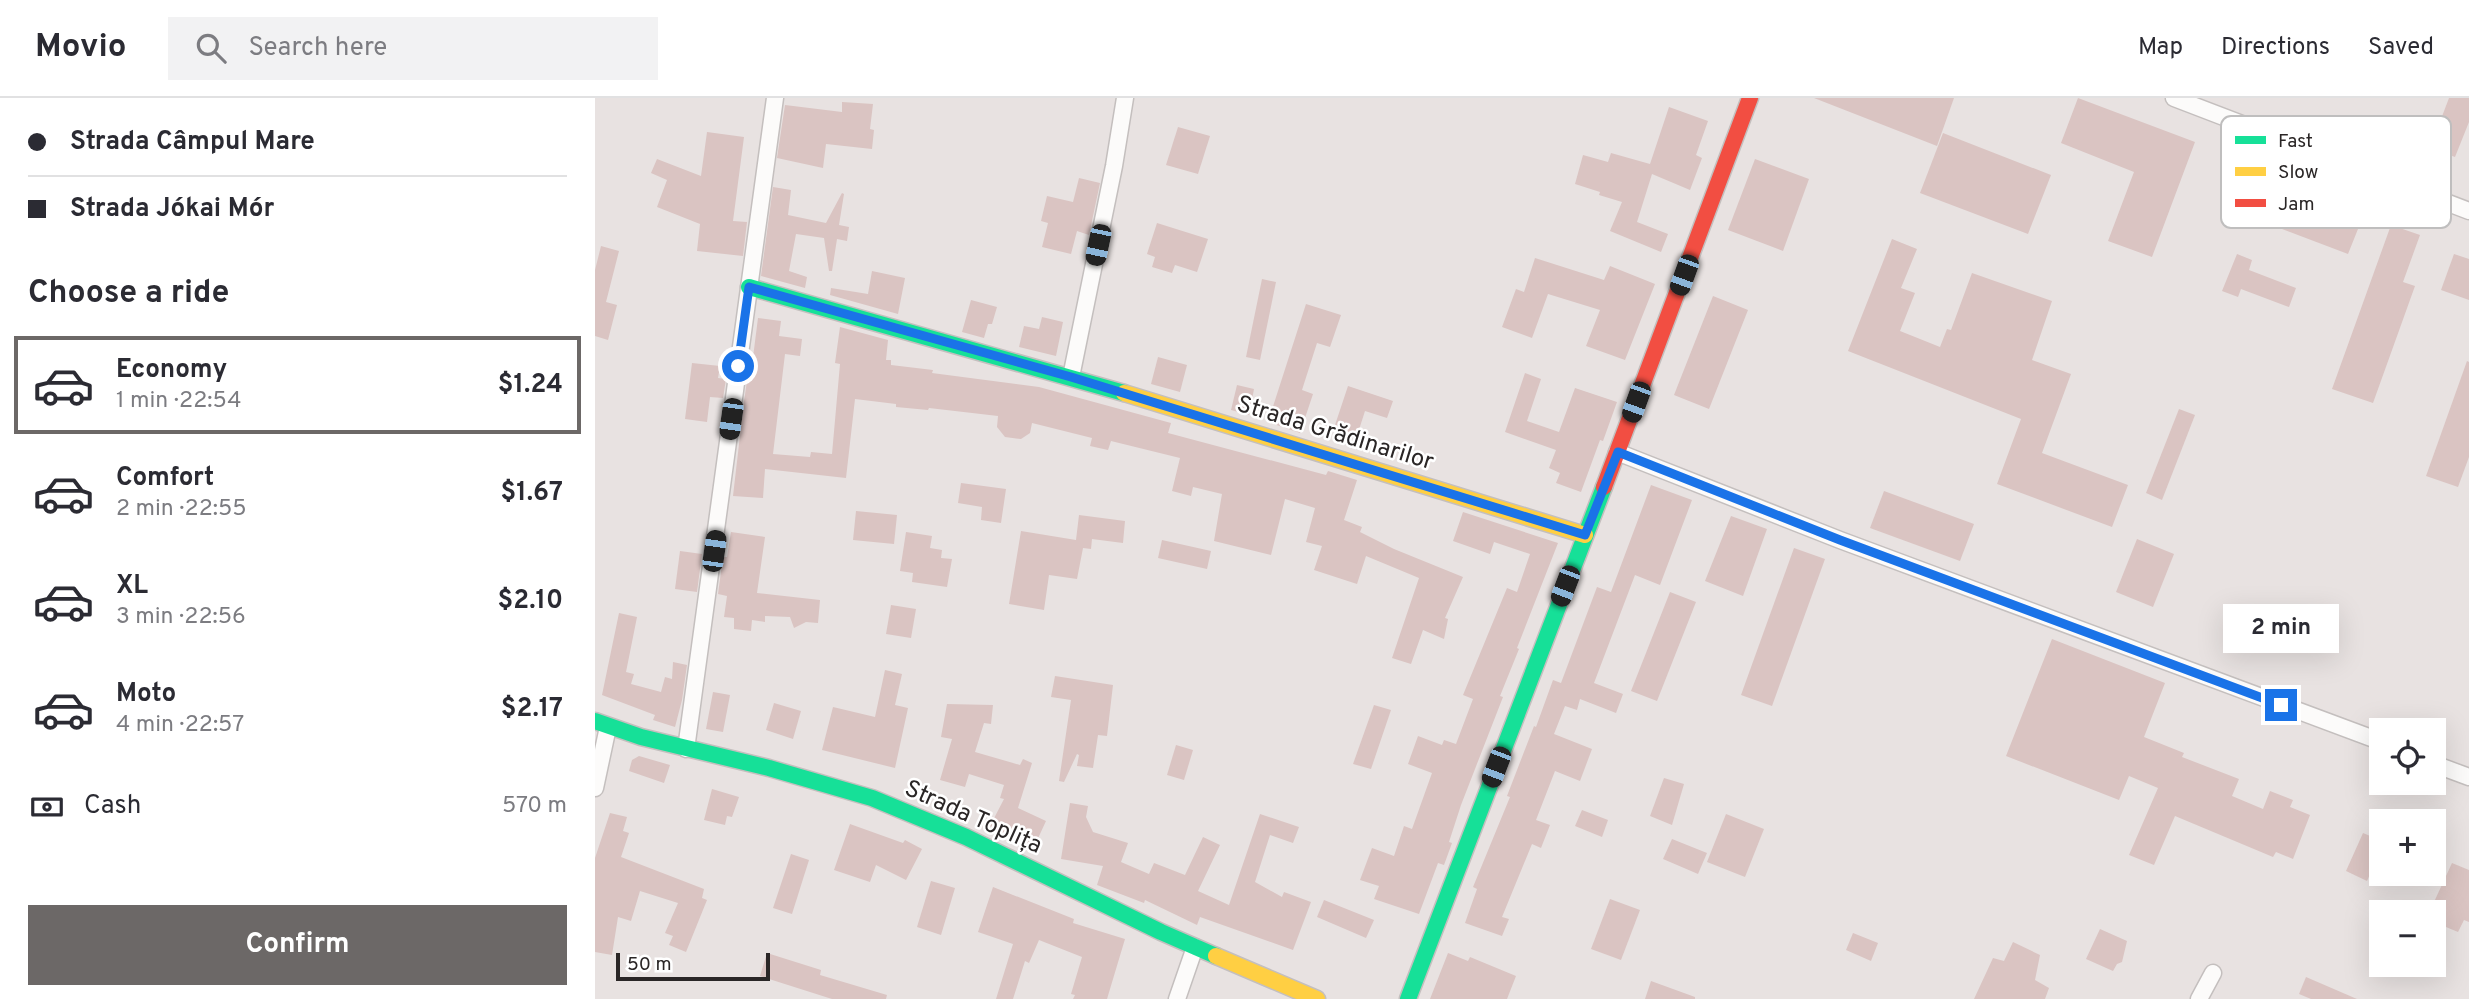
<!DOCTYPE html>
<meta charset="utf-8">
<style>
:root{--surface:#fff;--page:#f2f2f3;--text:#2b2b33;--muted:#7c7c81;--line:#e1e1e2;--accent:#6c6867}
body{margin:0;font-family:Overpass,sans-serif;background:var(--page);color:var(--text);height:100vh;display:flex;flex-direction:column;font-size:26px;white-space:nowrap}
*{box-sizing:border-box;margin:0}
p{font-size:23px;color:var(--muted)}
.icon{flex:none;width:38px;height:38px;fill:none;stroke:currentColor;stroke-width:2;stroke-linecap:round;stroke-linejoin:round}
.map{position:relative;flex:1;overflow:hidden}
.sheet{display:flex;flex-direction:column;background:var(--surface);width:595px}
.sheet>*{flex:none}
.banner{display:grid;align-content:center;height:154px;padding:0 28px;background:var(--surface)}
.tools{position:absolute;left:1774px;top:620px;display:grid;gap:14px}
.tools a{display:grid;place-items:center;width:77px;height:77px;border-radius:0px;background:var(--surface);box-shadow:0 7px 28px #0002;font-size:35px}
.scale{position:absolute;left:21px;bottom:18px;width:154px;box-sizing:border-box;padding-left:7px;border:4px solid #2a2626;border-top:0;font-size:19px;line-height:24px;white-space:nowrap;color:#2a2626;-webkit-text-stroke:5px #fff;paint-order:stroke}
.end{position:absolute;width:32px;height:32px;margin:-16px;border:9px solid #1a73e8;background:#fff;box-shadow:0 0 0 4px #fff}
.from{border-radius:50%}
.bubble{position:absolute;height:49px;border-radius:0px;background:var(--surface);box-shadow:0 7px 28px #0002;font-size:23px;font-weight:700;line-height:49px;text-align:center}
.car{position:absolute;width:21px;height:42px;margin:-21px -10px;border-radius:9px;box-shadow:0 0 5px 2px #0007;background:linear-gradient(#222 24%,#8ab4d8 0 40%,#222 0 76%,#8ab4d8 0 86%,#222 0)}
.banner b{display:flex;align-items:center;gap:24px;height:66px;font-size:26px}
.banner b+b{border-top:2px solid var(--line)}
.banner i{width:18px;height:18px;background:var(--text)}
ul{padding:0;list-style:none}
li{display:flex;align-items:center;gap:21px;height:98px;margin:0 14px 10px;padding:0 14px;border:4px solid transparent;border-radius:0px}
li div{flex:1}
li b{display:block;font-size:26px}
li em{font-style:normal;font-weight:700}
li.selected{border-color:var(--accent)}
li>.icon{width:63px;height:63px;stroke-width:1.5}
h2{padding:0 28px;font-size:32px;line-height:84px}
.pay{display:flex;align-items:center;gap:18px;height:77px;padding:0 28px;font-size:26px}
.pay p{margin-inline-start:auto}
.cta{display:flex;gap:14px;margin-top:auto;padding:14px 28px}
.cta a{flex:1;height:80px;border-radius:0px;background:var(--accent);color:#fff;font-size:28px;font-weight:700;line-height:80px;text-align:center}
header{display:flex;align-items:center;gap:42px;box-sizing:border-box;height:98px;padding:0 35px;background:var(--surface);border-bottom:2px solid var(--line)}
header strong{font-size:33px}
nav{display:flex;gap:38px;margin-inline-start:auto;font-size:24px}
.search{width:490px;height:63px;background:var(--page);display:flex;align-items:center;gap:18px;box-sizing:border-box;padding:0 24px;border-radius:0px;color:var(--muted);font-size:26px}
main{display:flex;flex:1;min-height:0}
.map>svg:first-child{display:block}
</style>
<header>
<strong>Movio</strong>
<div class="search"><svg class="icon" aria-label="search" viewBox="0 0 24 24"><circle cx="10" cy="10" r="6"/><path d="M15 15l6 6"/></svg>Search here</div>
<nav><a>Map</a><a>Directions</a><a>Saved</a></nav>
</header>
<main>
<section class="sheet">
<div class="banner">
<b><i class="from"></i>Strada Câmpul Mare</b>
<b><i></i>Strada Jókai Mór</b>
</div>
<h2>Choose a ride</h2>
<ul>
<li class="selected"><svg class="icon" aria-label="car" viewBox="0 0 24 24"><path d="M5 17H2v-5l4-1 3-4h7l3 4 3 1v5h-3M9 17h6M6 11h13"/><circle cx="7" cy="17" r="2"/><circle cx="17" cy="17" r="2"/></svg><div><b>Economy</b><p>1 min · 22:54</p></div><em>$1.24</em></li>
<li><svg class="icon" aria-label="car" viewBox="0 0 24 24"><path d="M5 17H2v-5l4-1 3-4h7l3 4 3 1v5h-3M9 17h6M6 11h13"/><circle cx="7" cy="17" r="2"/><circle cx="17" cy="17" r="2"/></svg><div><b>Comfort</b><p>2 min · 22:55</p></div><em>$1.67</em></li>
<li><svg class="icon" aria-label="car" viewBox="0 0 24 24"><path d="M5 17H2v-5l4-1 3-4h7l3 4 3 1v5h-3M9 17h6M6 11h13"/><circle cx="7" cy="17" r="2"/><circle cx="17" cy="17" r="2"/></svg><div><b>XL</b><p>3 min · 22:56</p></div><em>$2.10</em></li>
<li><svg class="icon" aria-label="car" viewBox="0 0 24 24"><path d="M5 17H2v-5l4-1 3-4h7l3 4 3 1v5h-3M9 17h6M6 11h13"/><circle cx="7" cy="17" r="2"/><circle cx="17" cy="17" r="2"/></svg><div><b>Moto</b><p>4 min · 22:57</p></div><em>$2.17</em></li>
</ul>
<div class="pay"><svg class="icon" aria-label="cash" viewBox="0 0 24 24"><path d="M3 7h18v10H3z"/><circle cx="12" cy="12" r="2"/></svg>Cash<p>570 m</p></div>
<div class="cta"><a>Confirm</a></div>
</section>
<div class="map">
<svg width="1874" height="901" viewBox="0 0 1874 901">
<rect width="100%" height="100%" fill="#e8e2e1"/>
<g fill="#dac4c2">
<path d="M1219 0H1359L1342 48Z"/>
<path d="M1483 0 1600 44 1557 159 1513 143 1539 74 1466 45Z"/>
<path d="M1854 0H1874V24L1860 59 1835 50Z"/>
<path d="M247 4 278 6 275 31 279 32 277 51 231 46 228 70 182 60 190 7 247 14Z"/>
<path d="M1074 9 1113 23 1101 57 1107 60 1095 92 1057 76 1042 124 1073 136 1066 154 1015 133 1027 104 1004 97 1005 94 980 86 988 57 1013 64 1016 55 1055 66Z"/>
<path d="M583 29 615 38 603 76 571 67Z"/>
<path d="M112 34 149 39 138 123 152 124 148 158 102 153 105 126 62 109 72 82 56 75 62 61 106 78Z"/>
<path d="M1348 35 1456 77 1433 136 1325 95Z"/>
<path d="M1160 61 1214 81 1188 153 1133 132Z"/>
<path d="M484 80 505 85 494 137 482 133 476 156 447 149 453 125 446 123 452 98 478 104Z"/>
<path d="M1694 88 1769 116 1753 156 1679 128Z"/>
<path d="M178 89 196 92 193 117 231 125 247 95 249 96 244 127 254 129 252 143 242 141 237 173H234L229 140 201 136 194 173 212 179 210 190 166 178Z"/>
<path d="M562 125 613 141 602 174 580 167 577 175 557 169 560 159 552 156Z"/>
<path d="M1796 127 1825 137 1808 184 1820 188 1778 305 1737 291Z"/>
<path d="M1297 141 1322 151 1306 190 1320 195 1305 233 1345 249 1352 231 1356 232 1377 175 1457 203 1437 262 1476 276 1447 355 1533 387 1517 429 1402 386 1426 321 1253 253Z"/>
<path d="M6 148 24 153 11 204 22 207 13 242 0 238V172Z"/>
<path d="M1642 156 1657 162 1654 172 1701 190 1694 209 1646 191 1643 199 1627 193Z"/>
<path d="M1859 156 1874 161V202L1846 192Z"/>
<path d="M940 160 1009 182 1015 168 1060 186 1030 262 991 248 1005 212 953 196 937 240 907 229 921 191 929 194Z"/>
<path d="M277 173 310 180 303 216 235 197 236 190 273 196Z"/>
<path d="M667 181 681 184 665 262 651 259Z"/>
<path d="M1118 198 1153 212 1114 311 1079 297Z"/>
<path d="M376 202 402 209 397 226H393L389 240 367 234Z"/>
<path d="M711 206 746 217 735 249 722 245 707 292 718 296 705 335 673 324Z"/>
<path d="M447 219 468 224 461 258 424 249 429 228 444 231Z"/>
<path d="M163 220 186 223 184 238 207 241 205 258 190 256 178 356 215 359 216 354 237 356 245 266 240 265 245 229 293 242 291 262H296V267L338 272 337 275 444 289 576 325 573 335 731 377 733 373 762 382 749 422 767 429 765 434 799 451 868 479 850 520 853 521 849 541 828 532 816 566 797 560 824 480 771 458 762 486 719 472 727 448 711 444 720 410 690 401 676 457 619 443 627 396 598 389 596 398 577 393 585 360 516 343 513 352 495 348 497 340 437 325 435 335 426 341 410 339 402 329 403 318 334 310 333 312 301 309V306L260 301 251 380 170 371 168 400 138 398 149 303 152 283H154L156 275Z"/>
<path d="M563 259 592 267 585 294 556 286Z"/>
<path d="M1872 263 1874 264V359L1863 389 1831 378Z"/>
<path d="M97 265 125 268 123 280 131 281 128 300 115 299 112 324 90 321Z"/>
<path d="M930 275 946 281 932 323 964 334 980 290 1022 304 1008 343 1005 342 986 394 961 385 965 375 954 370 961 352 910 334Z"/>
<path d="M642 287 659 291 654 317 636 312Z"/>
<path d="M753 288 798 303 792 320 770 313 761 341 738 333Z"/>
<path d="M1584 311 1600 317 1567 402 1551 395Z"/>
<path d="M366 385 411 391 406 425 386 422 387 409 363 405Z"/>
<path d="M1056 387 1097 402 1065 487 1040 477 999 585 1028 596 1021 615 985 601 982 612 970 608 959 636 997 651 985 683 960 673 941 722 955 727 946 750 937 746 907 819 914 821 907 838 870 825 882 791 878 789 915 699 912 698 939 628 941 629 958 582 966 585 1002 489 1016 494Z"/>
<path d="M1289 393 1379 426 1365 463 1275 430Z"/>
<path d="M261 413 302 417 299 446 258 442Z"/>
<path d="M868 414 963 445 922 550 924 551 905 598 908 599 866 707 854 744 857 745 849 767 843 765 824 816 779 801 784 788 765 782 777 750 799 758 809 728 817 731 837 675 813 666 823 638 847 647 849 642 861 646 878 601 868 597 912 490 922 494 935 456 899 444 895 456 858 443Z"/>
<path d="M484 417 530 423 528 445 497 441 496 451 488 450 482 481 454 477 449 512 414 506 426 433 481 442Z"/>
<path d="M1136 418 1172 431 1148 498 1110 483Z"/>
<path d="M136 434 170 439 162 495 225 502 223 525 211 524 199 530 195 519 170 518V524L157 522 156 533 139 531V520L129 519 132 498 123 496 128 459H132Z"/>
<path d="M311 434 337 438 335 450 347 452 346 460 357 461 352 489 317 484 318 475 305 473Z"/>
<path d="M1542 441 1579 456 1558 509 1521 494Z"/>
<path d="M567 442 616 453 612 471 563 460Z"/>
<path d="M1199 450 1230 461 1177 608 1146 597Z"/>
<path d="M85 453 107 456 102 494 80 491Z"/>
<path d="M1075 494 1101 504 1062 603 1036 593Z"/>
<path d="M296 507 321 511 316 540 291 536Z"/>
<path d="M24 515 42 519 31 574 39 576 36 586 66 594 70 579 77 581 78 564 92 567 87 602 80 629 58 622 60 617 7 597Z"/>
<path d="M1457 541 1570 585 1549 639 1589 655 1587 659 1644 681 1637 698 1668 711 1675 693 1698 702 1695 709 1715 717 1698 761 1681 754 1678 759 1580 718 1559 767 1534 757 1563 690 1534 678 1524 702 1411 658Z"/>
<path d="M290 572 307 576 300 607 313 610 300 670 227 652 238 609 280 619Z"/>
<path d="M460 578 518 587 512 638 503 637 498 670 482 668 484 657 482 656 469 684 464 683 476 602 456 599Z"/>
<path d="M118 594 135 597 128 634 111 631Z"/>
<path d="M179 605 206 613 198 641 171 632Z"/>
<path d="M352 606 398 607 396 626 389 625 380 654 425 667 428 661 437 665 423 710 451 723 439 749 395 728 409 701 405 700 409 687 374 676 370 689 345 682 357 641 346 639Z"/>
<path d="M779 607 796 612 776 671 758 666Z"/>
<path d="M581 647 598 652 589 682 572 677Z"/>
<path d="M44 658 75 667 69 685 34 673 37 662Z"/>
<path d="M1069 680 1089 686 1077 727 1055 718Z"/>
<path d="M117 691 144 699 137 719 132 718 130 727 109 722Z"/>
<path d="M475 705 493 708 491 719 498 734 533 745 526 764 554 776 559 765 590 777 608 739 625 747 603 793 634 807 665 716 704 729 698 745 675 737 660 784 687 799 689 794 716 804 698 852 605 819 602 827 550 802 549 805 502 787 508 768 466 761Z"/>
<path d="M987 712 1013 722 1007 739 980 728Z"/>
<path d="M15 715 32 719 28 733 34 735 26 759 109 791 107 800 112 802 91 854 74 847 78 838 70 835 83 805 45 793 36 823 23 819 17 857 0 854V760Z"/>
<path d="M1131 716 1169 731 1150 779 1112 764Z"/>
<path d="M255 726 308 745 310 742 327 751 311 782 281 767 275 784 239 772Z"/>
<path d="M1768 735 1787 743V778L1776 774 1772 783 1751 773Z"/>
<path d="M1077 741 1112 755 1103 776 1068 761Z"/>
<path d="M196 756 214 762 197 816 178 810Z"/>
<path d="M1857 765 1874 772V824L1869 822 1863 834 1839 824V804Z"/>
<path d="M336 783 360 790 346 837 322 829Z"/>
<path d="M398 789 479 821 478 825 530 841 512 901H478L480 897 476 896 487 859 444 842 434 865 430 863 418 901H401L418 846 383 834Z"/>
<path d="M1015 801 1045 812 1026 862 996 851Z"/>
<path d="M729 802 779 822 771 840 722 819Z"/>
<path d="M1505 831 1532 843 1527 864 1522 866 1518 873 1491 861Z"/>
<path d="M1258 835 1283 845 1276 863 1251 852Z"/>
<path d="M1418 844 1445 857 1440 882 1454 890 1450 901H1379L1398 860 1409 863Z"/>
<path d="M172 855 226 872 225 877 292 897 291 901H237L165 878Z"/>
<path d="M853 855 873 863 875 859 921 878 912 901H835Z"/>
<path d="M1711 879 1762 901H1716L1704 896Z"/>
<path d="M1056 883 1100 899V901H1050Z"/>
</g>
<g fill="none" stroke-linecap="round" stroke-linejoin="round">
<g stroke="#c4bfbe" stroke-width="19">
<g id="street">
<path d="M1579 0 1874 113"/>
<path d="M476 279 519 68 530 0"/>
<path d="M1022 354 1245 442 1787 644"/>
<path d="M91 651 180 0"/>
<path d="M1839 666 1874 679"/>
<path d="M0 690 13 629"/>
<path d="M582 901 600 849"/>
<path d="M1604 901 1618 875"/>
</g>
</g>
<g stroke="#c4bfbe" stroke-width="19">
<g id="fast">
<path d="M154 189 529 295"/>
<path d="M0 623 46 639 174 670 277 700 371 739 566 834 621 858"/>
<path d="M813 901 1009 389"/>
</g>
</g>
<g stroke="#c4bfbe" stroke-width="19">
<g id="slow">
<path d="M529 295 990 437"/>
<path d="M621 858 722 901"/>
</g>
</g>
<g stroke="#c4bfbe" stroke-width="19">
<path id="jam" d="M1009 389 1155 0"/>
</g>
<use href="#street" stroke="#fcfbfa" stroke-width="16"/>
<use href="#fast" stroke="#16e098" stroke-width="16"/>
<use href="#slow" stroke="#ffcf43" stroke-width="16"/>
<use href="#jam" stroke="#f24e42" stroke-width="16"/>
</g>
<g fill="none" stroke-linecap="round" stroke-linejoin="round">
<path stroke="#1a73e8" stroke-width="9" d="M143 268 154 189 476 279 990 437 1023 354 1245 442 1686 607"/>
</g>
<g text-anchor="middle" dominant-baseline="central" stroke-width="5" stroke-linejoin="round" paint-order="stroke">
<g font-size="24" fill="#2a2626" stroke="#fff">
<text transform="translate(740 336) rotate(17)">Strada Grădinarilor</text>
<text transform="translate(378 720) rotate(24)">Strada Toplița</text>
</g>
</g>
<rect x="1626" y="18" width="230" height="112" rx="10" fill="#fff" stroke="#bfbebe" stroke-width="2"/>
<rect x="1640" y="38" width="31" height="8" fill="#16e098"/>
<rect x="1640" y="69" width="31" height="9" fill="#ffcf43"/>
<rect x="1640" y="101" width="31" height="8" fill="#f24e42"/>
<g font-size="19" fill="#2a2626">
<text x="1683" y="49">Fast</text>
<text x="1683" y="80">Slow</text>
<text x="1683" y="112">Jam</text>
</g>
</svg>
<div class="tools">
<a><svg class="icon" aria-label="locate" viewBox="0 0 24 24"><circle cx="12" cy="12" r="6"/><path d="M12 2v4M12 18v4M2 12h4M18 12h4"/></svg></a>
<a>+</a>
<a>−</a>
</div>
<div class="scale">50 m</div>
<i class="end from" style="left:143px;top:268px"></i>
<i class="end" style="left:1686px;top:607px"></i>
<div class="bubble" style="left:1628px;top:506px;width:116px">2 min</div>
<i class="car" style="left:503px;top:147px;rotate:192deg"></i>
<i class="car" style="left:1089px;top:177px;rotate:200deg"></i>
<i class="car" style="left:1041px;top:304px;rotate:200deg"></i>
<i class="car" style="left:136px;top:321px;rotate:188deg"></i>
<i class="car" style="left:119px;top:453px;rotate:8deg"></i>
<i class="car" style="left:970px;top:488px;rotate:201deg"></i>
<i class="car" style="left:901px;top:669px;rotate:201deg"></i>
</div>
</main>
